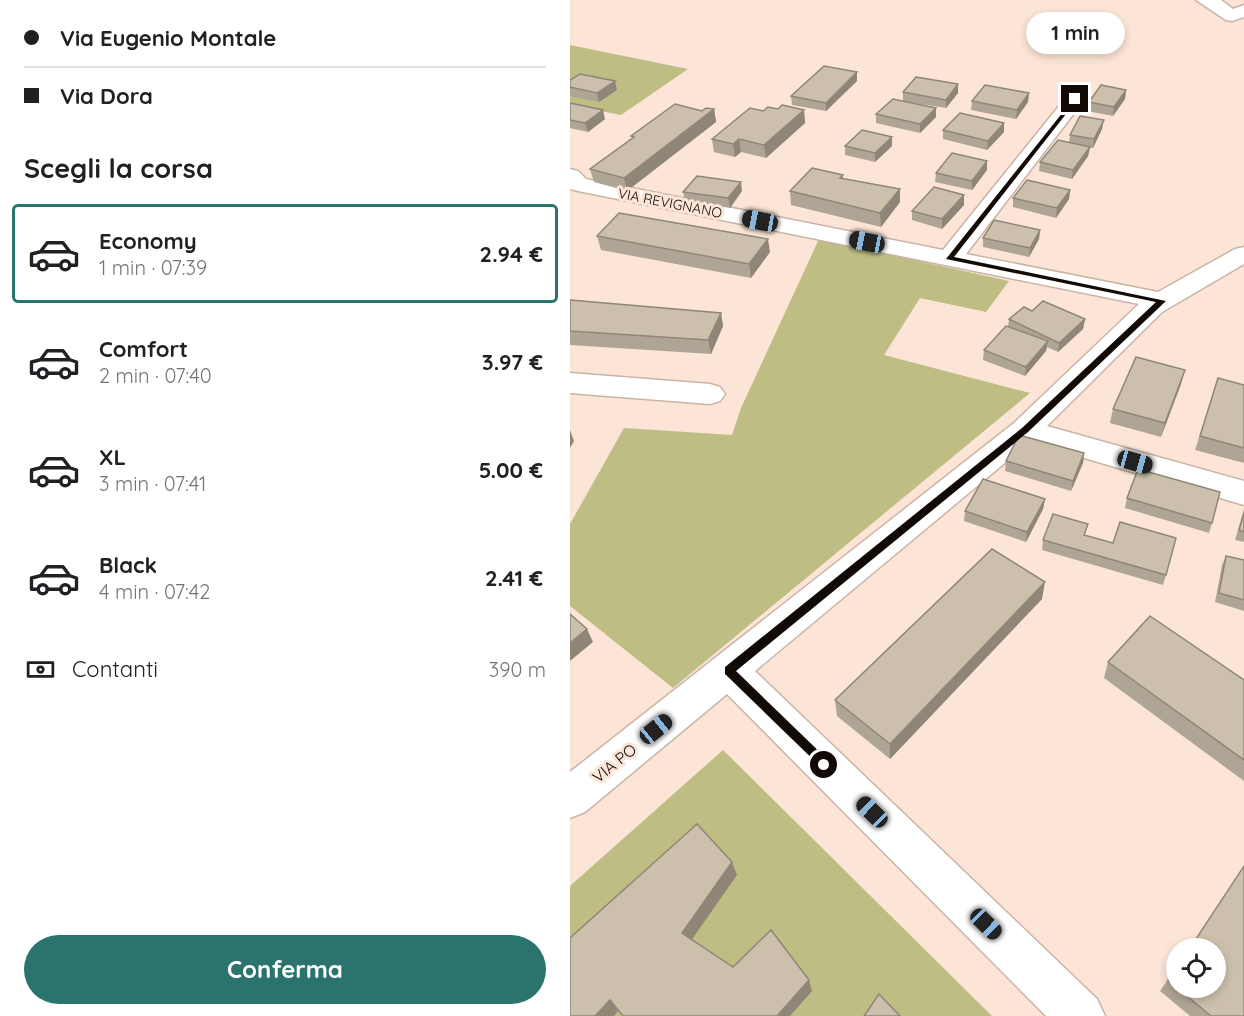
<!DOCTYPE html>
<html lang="it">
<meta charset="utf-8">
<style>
:root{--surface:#fff;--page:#f6f6f6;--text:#202124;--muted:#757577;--line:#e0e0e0;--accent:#2b736d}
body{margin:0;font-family:Quicksand,sans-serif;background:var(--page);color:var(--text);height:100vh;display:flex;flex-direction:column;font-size:22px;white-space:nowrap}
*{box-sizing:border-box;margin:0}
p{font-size:20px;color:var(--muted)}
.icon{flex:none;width:33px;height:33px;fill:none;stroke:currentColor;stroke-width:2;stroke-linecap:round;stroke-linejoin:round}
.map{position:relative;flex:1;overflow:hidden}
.panel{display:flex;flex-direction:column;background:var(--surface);width:570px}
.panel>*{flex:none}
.banner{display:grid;align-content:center;height:132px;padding:0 24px;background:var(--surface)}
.controls{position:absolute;left:596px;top:938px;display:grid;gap:12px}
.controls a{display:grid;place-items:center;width:60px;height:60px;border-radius:50%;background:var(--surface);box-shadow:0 3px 9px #0003;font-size:30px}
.end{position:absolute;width:27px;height:27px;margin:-14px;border:8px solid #110a06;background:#fff;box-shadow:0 0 0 3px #fff}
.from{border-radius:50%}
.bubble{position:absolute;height:42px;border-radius:21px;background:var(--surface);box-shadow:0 3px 9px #0003;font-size:20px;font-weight:800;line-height:42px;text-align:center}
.car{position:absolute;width:18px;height:36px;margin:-18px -9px;border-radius:8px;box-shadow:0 0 4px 2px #0007;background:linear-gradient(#222 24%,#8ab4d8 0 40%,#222 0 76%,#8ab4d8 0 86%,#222 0)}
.banner b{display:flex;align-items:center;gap:21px;height:57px;font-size:22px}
.banner b+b{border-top:2px solid var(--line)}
.banner i{width:15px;height:15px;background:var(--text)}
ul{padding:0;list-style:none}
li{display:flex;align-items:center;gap:18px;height:99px;margin:0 12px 9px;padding:0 12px;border:3px solid transparent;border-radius:6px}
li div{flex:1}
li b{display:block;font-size:22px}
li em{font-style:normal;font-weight:800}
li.current{border-color:var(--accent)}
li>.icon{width:54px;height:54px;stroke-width:1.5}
h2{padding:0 24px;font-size:27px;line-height:72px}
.pay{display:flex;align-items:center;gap:15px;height:66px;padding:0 24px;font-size:22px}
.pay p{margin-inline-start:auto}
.cta{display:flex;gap:12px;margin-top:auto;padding:12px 24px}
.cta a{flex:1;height:69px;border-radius:36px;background:var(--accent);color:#fff;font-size:24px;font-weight:800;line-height:69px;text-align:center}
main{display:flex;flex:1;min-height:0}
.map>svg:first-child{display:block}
</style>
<main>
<section class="panel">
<div class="banner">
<b><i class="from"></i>Via Eugenio Montale</b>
<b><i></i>Via Dora</b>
</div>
<h2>Scegli la corsa</h2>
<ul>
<li class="current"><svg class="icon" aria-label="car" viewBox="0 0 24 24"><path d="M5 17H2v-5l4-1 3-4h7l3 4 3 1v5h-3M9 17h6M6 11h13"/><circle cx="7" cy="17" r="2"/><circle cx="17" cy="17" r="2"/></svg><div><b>Economy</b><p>1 min · 07:39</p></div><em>2.94 €</em></li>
<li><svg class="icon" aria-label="car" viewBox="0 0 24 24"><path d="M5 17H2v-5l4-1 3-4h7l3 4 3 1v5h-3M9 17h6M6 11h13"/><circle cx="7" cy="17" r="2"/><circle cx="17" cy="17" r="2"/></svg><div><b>Comfort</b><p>2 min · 07:40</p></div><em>3.97 €</em></li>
<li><svg class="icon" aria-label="car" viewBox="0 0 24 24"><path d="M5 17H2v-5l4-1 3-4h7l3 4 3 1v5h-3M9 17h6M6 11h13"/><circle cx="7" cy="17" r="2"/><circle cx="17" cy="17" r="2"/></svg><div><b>XL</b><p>3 min · 07:41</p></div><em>5.00 €</em></li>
<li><svg class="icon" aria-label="car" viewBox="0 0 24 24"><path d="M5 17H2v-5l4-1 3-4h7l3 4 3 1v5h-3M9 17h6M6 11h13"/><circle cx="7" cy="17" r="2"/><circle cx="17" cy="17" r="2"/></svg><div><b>Black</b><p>4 min · 07:42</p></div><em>2.41 €</em></li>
</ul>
<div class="pay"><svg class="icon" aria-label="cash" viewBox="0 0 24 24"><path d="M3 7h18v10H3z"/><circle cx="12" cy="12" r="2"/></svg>Contanti<p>390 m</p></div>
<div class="cta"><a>Conferma</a></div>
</section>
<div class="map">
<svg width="674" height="1016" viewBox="0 0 674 1016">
<rect width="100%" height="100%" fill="#fce5d7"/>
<g fill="#bdbd84">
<path d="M0 45 118 69 51 115 0 105Z"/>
<path d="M249 239 439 281 416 312 350 298 314 355 460 393 103 688 0 606V524L54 428 162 435 171 408Z"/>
<path d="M153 750 422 1016H0V886Z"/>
</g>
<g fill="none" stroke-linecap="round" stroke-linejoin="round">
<g stroke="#cab4a6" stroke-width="3">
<g id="minor">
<path d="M626 0H651L663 9 674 5V17L662 21 656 20Z"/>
<path d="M505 93 512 95 515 99 396 254 588 292 665 249 674 247V264L592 312 477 426 674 481V505L460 442 185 671 527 999 535 1016H476L157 694 15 812 0 818V772L444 423 569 304 8 191 0 189V169L8 171 16 179 373 250 498 95Z"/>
<path d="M0 373 140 384 150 387 155 394 150 401 140 404 0 393Z"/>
</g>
</g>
<use href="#minor" fill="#fff" fill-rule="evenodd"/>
</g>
<g fill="#afa594">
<path d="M0 80 47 90 29 102 0 96Z"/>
<path d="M287 81 256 111 222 105 221 96Z"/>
<path d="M556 90 555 99 543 116 517 111 519 102Z"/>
<path d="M333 92 388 93 376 108 339 102 366 117 350 133 306 123V114L333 101Z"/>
<path d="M459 93 458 102 446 119 401 110 402 101Z"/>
<path d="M0 103 35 119 18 132 0 128Z"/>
<path d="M144 109 146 122 57 191 24 182 20 169 62 138 61 136 132 111Z"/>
<path d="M208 109 234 110 235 123 196 158 171 152 165 157 144 152 142 139 193 111Z"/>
<path d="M434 123V132L417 150 373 139V130Z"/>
<path d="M532 129 523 148H520L518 156 502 179 469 171 470 162 499 143 500 135Z"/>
<path d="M322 137V146L305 162 275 155V146Z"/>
<path d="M417 161V170L402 190 365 182 366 173Z"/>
<path d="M273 175V179L330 189V202L311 227 221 205 220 191Z"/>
<path d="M500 190 499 199 486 218 443 207V198Z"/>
<path d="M172 191 160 208 115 201 113 192Z"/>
<path d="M394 195V205L372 229 342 220V211Z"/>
<path d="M470 230 469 239 459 257 413 247V238Z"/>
<path d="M27 236 200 252 181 278 31 250Z"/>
<path d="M0 300 151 313 153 326 141 354 0 345Z"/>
<path d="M462 311 515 319 513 329 488 352 477 347 476 351 455 376 413 360 414 350 438 327 439 319Z"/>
<path d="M648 378 674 385V463L625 450Z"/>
<path d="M611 384 591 437 540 423 543 409Z"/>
<path d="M514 453 513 463 501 491 435 471 436 461Z"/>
<path d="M557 498 642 523 639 533 555 508Z"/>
<path d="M475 499 473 509 456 542 394 521 395 511Z"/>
<path d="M674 509V542L665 540Z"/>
<path d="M515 535 596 575 593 585 472 550 473 540Z"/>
<path d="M656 556 674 560V611L645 602 652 565Z"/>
<path d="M472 599 320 759 267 716 265 700Z"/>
<path d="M538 662 674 680V781L534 678Z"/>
<path d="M606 968 674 1016H620L590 991Z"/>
</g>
<g fill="#8f8678">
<path d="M287 72V81L256 111V103Z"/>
<path d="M45 81 47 90 29 102 27 93Z"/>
<path d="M388 84V93L376 108V100Z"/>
<path d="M556 90 555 99 543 116 544 107Z"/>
<path d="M459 93 458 102 446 119 447 110Z"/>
<path d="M366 108V117L350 133V124Z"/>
<path d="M144 109 146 122 57 191 54 178Z"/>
<path d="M33 110 35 119 18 132 15 123Z"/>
<path d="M234 110 235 123 196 158 194 145Z"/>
<path d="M534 120 532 129 523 148 524 139Z"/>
<path d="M434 123V132L417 150 418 141Z"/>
<path d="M322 137V146L305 162V153Z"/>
<path d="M169 139 171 152 165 157 163 144Z"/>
<path d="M520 147 518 156 502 179 503 170Z"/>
<path d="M417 161V170L402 190V181Z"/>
<path d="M171 182 172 191 160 208 158 198Z"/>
<path d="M330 189V202L311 227 310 213Z"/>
<path d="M500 190 499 199 486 218 487 208Z"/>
<path d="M394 195V205L372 229V219Z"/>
<path d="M470 230 469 239 459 257 460 248Z"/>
<path d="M198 239 200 252 181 278 179 264Z"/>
<path d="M151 313 153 326 141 354 138 340Z"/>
<path d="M515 319 513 329 488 352 489 343Z"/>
<path d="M478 341 476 351 455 376 456 367Z"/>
<path d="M615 370 611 384 591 437 595 423Z"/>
<path d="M0 430 4 441 0 448Z"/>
<path d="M514 453 513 463 501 491 503 481Z"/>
<path d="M475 499 473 509 456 542 457 532Z"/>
<path d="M475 582 472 599 320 759V744Z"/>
<path d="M17 629 23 642 0 661V643Z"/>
<path d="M162 862 167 875 118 945 112 933Z"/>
<path d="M239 980 242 991 220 1016H207Z"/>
<path d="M40 1000 48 1011 44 1016H25Z"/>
</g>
<g fill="#ccc0ac" stroke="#8f8678" stroke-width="1.5">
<path d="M254 66 287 72 256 103 221 96Z"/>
<path d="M10 74 45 81 27 93 0 87V80Z"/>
<path d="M346 77 388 84 376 100 333 92Z"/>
<path d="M415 85 459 93 447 110 402 101Z"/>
<path d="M531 85 556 90 544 107 519 102Z"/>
<path d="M323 99 366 108 350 124 306 114Z"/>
<path d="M0 103 33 110 15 123 0 120Z"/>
<path d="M105 104 132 111 136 108 144 109 54 178 20 169 64 137 61 136Z"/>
<path d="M212 105 234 110 194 145 169 139 163 144 142 139 180 108 193 111 198 107 208 109Z"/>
<path d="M390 113 434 123 418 141 373 130Z"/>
<path d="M510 116 534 120 524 139 500 135Z"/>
<path d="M292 130 322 137 305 153 275 146Z"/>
<path d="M488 140 520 147 503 170 470 162Z"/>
<path d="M382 153 417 161 402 181 366 173Z"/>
<path d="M242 168 273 175 270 178 330 189 310 213 220 191Z"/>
<path d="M127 176 171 182 158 198 113 192Z"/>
<path d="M457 180 500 190 487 208 443 198Z"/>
<path d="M364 187 394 195 372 219 342 211Z"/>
<path d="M49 213 198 239 179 264 27 236Z"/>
<path d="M424 220 470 230 460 248 413 238Z"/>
<path d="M0 300 151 313 138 340 0 331Z"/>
<path d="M473 301 515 319 489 343 439 319 454 307 462 311Z"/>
<path d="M436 326 478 341 456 367 414 350Z"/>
<path d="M566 357 615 370 595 423 543 409Z"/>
<path d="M648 378 674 385V448L630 436Z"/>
<path d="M449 435 514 453 503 481 436 461Z"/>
<path d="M568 469 650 492 642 523 557 498Z"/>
<path d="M413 479 475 499 457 532 395 511Z"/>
<path d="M674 513V532L669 530Z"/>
<path d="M483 514 518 524 514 535 543 543 550 522 606 538 596 575 473 540Z"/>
<path d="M422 549 475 582 320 744 265 700Z"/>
<path d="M656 556 674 560V600L649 593Z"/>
<path d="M0 614 17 629 0 643Z"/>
<path d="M580 616 674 680V760L538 662Z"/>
<path d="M127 824 162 862 112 933 163 967 201 930 239 980 207 1016H53L40 1000 25 1016H0V938Z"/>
<path d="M674 866V1016H641L606 987H645V948H620Z"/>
<path d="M606 968V987L598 980Z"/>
<path d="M309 994 330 1016H294Z"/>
</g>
<path fill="#110a06" d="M505 97 507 100 384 257 596 301 458 432 166 671 259 761V769L254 770 155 674V667L452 428 586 302 376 259Z"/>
<g text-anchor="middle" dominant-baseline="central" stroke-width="6" stroke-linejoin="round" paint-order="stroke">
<g font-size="14" fill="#110a06" stroke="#fce5d7">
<text transform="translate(100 203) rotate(11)">VIA REVIGNANO</text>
</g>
<g font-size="16" fill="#110a06" stroke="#fce5d7">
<text transform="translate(44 763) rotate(-39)">VIA PO</text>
</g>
</g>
</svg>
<div class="controls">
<a><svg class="icon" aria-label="locate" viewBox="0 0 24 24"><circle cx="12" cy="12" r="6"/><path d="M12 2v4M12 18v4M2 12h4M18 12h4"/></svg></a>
</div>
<i class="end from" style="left:254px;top:765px"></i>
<i class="end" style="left:505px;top:99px"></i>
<div class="bubble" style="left:456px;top:12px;width:99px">1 min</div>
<i class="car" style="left:190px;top:221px;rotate:281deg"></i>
<i class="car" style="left:297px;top:242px;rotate:281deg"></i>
<i class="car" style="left:565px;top:462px;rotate:106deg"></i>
<i class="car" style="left:86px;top:729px;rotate:51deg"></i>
<i class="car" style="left:302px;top:812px;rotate:314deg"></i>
<i class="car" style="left:416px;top:924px;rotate:134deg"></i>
</div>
</main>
